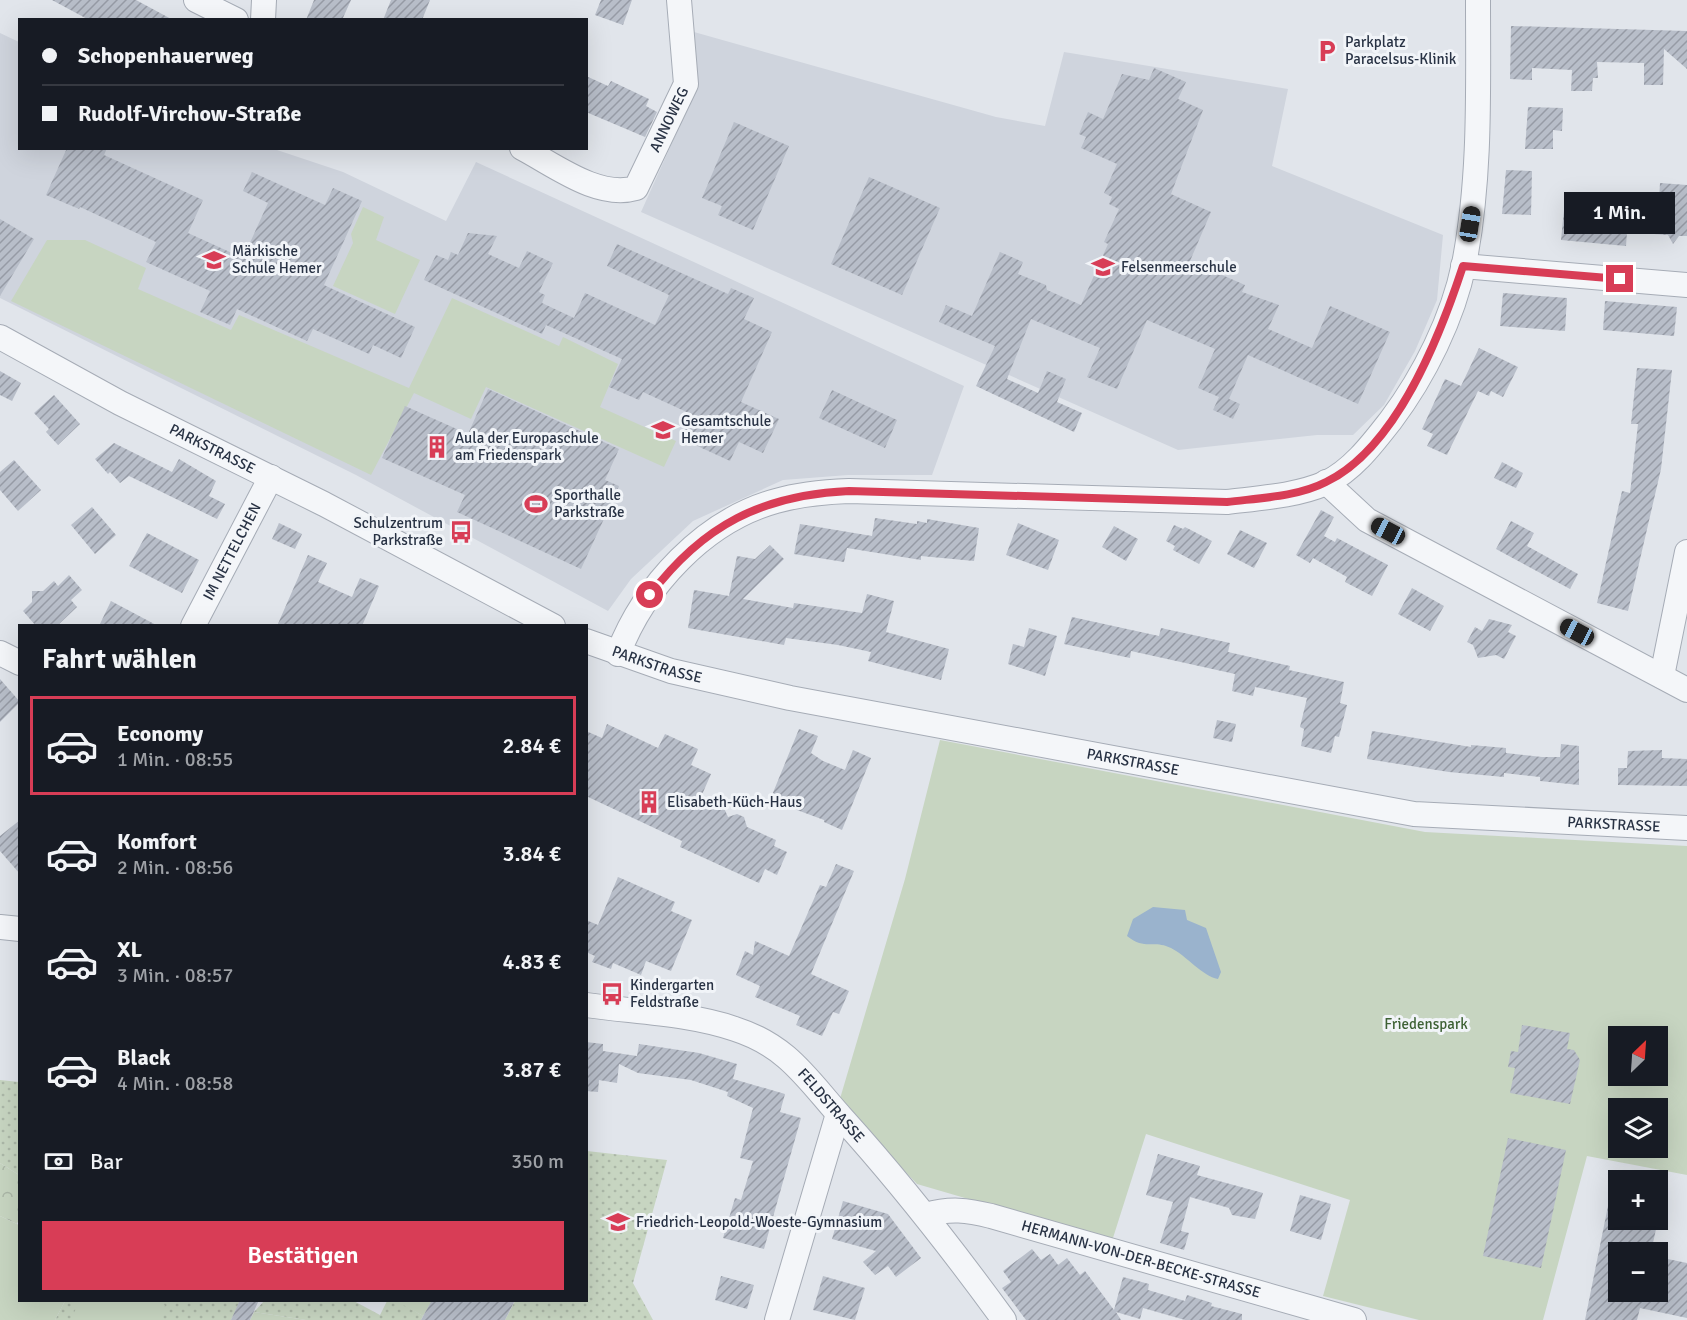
<!DOCTYPE html>
<html lang="de">
<meta charset="utf-8">
<style>
:root{--surface:#171b24;--page:#242831;--text:#f1f3f6;--muted:#9ea1a6;--line:#363941;--accent:#d83d56}
body{margin:0;font-family:Signika,sans-serif;background:var(--page);color:var(--text);height:100vh;display:flex;flex-direction:column;font-size:22px;white-space:nowrap}
*{box-sizing:border-box;margin:0}
p{font-size:20px;color:var(--muted)}
.icon{flex:none;width:33px;height:33px;fill:none;stroke:currentColor;stroke-width:2;stroke-linecap:round;stroke-linejoin:round}
.map{position:relative;flex:1;overflow:hidden}
.sheet{position:absolute;left:18px;top:624px;width:570px;height:678px;display:flex;flex-direction:column;background:var(--surface);border-radius:0px;box-shadow:0 6px 24px #0002}
.sheet>*{flex:none}
.guide{position:absolute;left:18px;top:18px;width:570px;height:132px;border-radius:0px;box-shadow:0 6px 24px #0002;display:grid;align-content:center;height:132px;padding:0 24px;background:var(--surface)}
.needle{width:39px;rotate:25deg}
.tools{position:absolute;left:1608px;top:1026px;display:grid;gap:12px}
.tools a{display:grid;place-items:center;width:60px;height:60px;border-radius:0px;background:var(--surface);box-shadow:0 6px 24px #0002;font-size:30px}
.end{position:absolute;width:27px;height:27px;margin:-14px;border:8px solid #d83d56;background:#fff;box-shadow:0 0 0 3px #fff}
.from{border-radius:50%}
.bubble{position:absolute;height:42px;border-radius:0px;background:var(--surface);box-shadow:0 6px 24px #0002;font-size:20px;font-weight:600;line-height:42px;text-align:center}
.car{position:absolute;width:18px;height:36px;margin:-18px -9px;border-radius:8px;box-shadow:0 0 4px 2px #0007;background:linear-gradient(#222 24%,#8ab4d8 0 40%,#222 0 76%,#8ab4d8 0 86%,#222 0)}
.guide b{display:flex;align-items:center;gap:21px;height:57px;font-size:22px}
.guide b+b{border-top:2px solid var(--line)}
.guide i{width:15px;height:15px;background:var(--text)}
ul{padding:0;list-style:none}
li{display:flex;align-items:center;gap:18px;height:99px;margin:0 12px 9px;padding:0 12px;border:3px solid transparent;border-radius:0px}
li div{flex:1}
li b{display:block;font-size:22px}
li em{font-style:normal;font-weight:600}
li.on{border-color:var(--accent)}
li>.icon{width:54px;height:54px;stroke-width:1.5}
h2{padding:0 24px;font-size:27px;line-height:72px}
.pay{display:flex;align-items:center;gap:15px;height:66px;padding:0 24px;font-size:22px}
.pay p{margin-inline-start:auto}
.primary-button{display:flex;gap:12px;margin-top:auto;padding:12px 24px}
.primary-button a{flex:1;height:69px;border-radius:0px;background:var(--accent);color:#fff;font-size:24px;font-weight:600;line-height:69px;text-align:center}
.map>svg:first-child{display:block}
</style>
<div class="map">
<svg width="1687" height="1320" viewBox="0 0 1687 1320">
<defs>
<pattern id="grass-dots" width="8" height="8" patternUnits="userSpaceOnUse" patternTransform="scale(1.5)"><rect width="8" height="8" fill="#c7d5c1"/><path d="M2 2h.1M6 6h.1" fill="none" stroke="#abb7a7" stroke-width="1.8" stroke-linecap="round"/></pattern>
<pattern id="forest-crowns" width="20" height="18" patternUnits="userSpaceOnUse" patternTransform="scale(1.5)"><rect width="20" height="18" fill="#c7d5c1"/><path d="M2 6a3 3 0 1 1 6 0M12 15a3 3 0 1 1 6 0" fill="none" stroke="#abb7a7"/></pattern>
<pattern id="building-hatch" width="6" height="6" patternUnits="userSpaceOnUse" patternTransform="scale(1.5)"><rect width="6" height="6" fill="#b8bec9"/><path d="M-1 1l2-2M0 6l6-6M5 7l2-2" fill="none" stroke="#969ba5"/></pattern>
</defs>
<rect width="100%" height="100%" fill="#e1e5eb"/>
<g fill="#cfd4dd">
<path d="M694 32 996 117 1045 126 1064 52 1288 89 1272 166 1443 235 1437 300 1415 351 1384 405 1353 435H1317L1178 450 641 212 694 94Z"/>
<path d="M0 33 19 42 20 148 274 149 343 172 446 221 476 162 964 386 932 475H848L783 480 693 521 631 579 608 611 356 475 0 298Z"/>
</g>
<g fill="url(#grass-dots)">
<path d="M0 1080 19 1082V1175L0 1163Z"/>
<path d="M587 1151 667 1160 633 1283 653 1320H505L515 1301 586 1300Z"/>
<path d="M352 1300 380 1315 387 1301 396 1300 423 1316 421 1320H306L254 1312 264 1301Z"/>
<path d="M65 1301H240L231 1320H55Z"/>
</g>
<path fill="url(#forest-crowns)" d="M0 1163 19 1175V1219L17 1224 0 1216Z"/>
<g fill="#c7d5c1" fill-rule="evenodd">
<path d="M363 207 384 217 376 240 420 260 395 314 333 286 353 243 351 234Z"/>
<path d="M47 240H85L146 268 138 289 231 330 239 315 409 388 452 298 559 346 563 337 618 364 600 407 676 441 664 467 486 387 471 419 414 393 371 475 11 301Z"/>
<path d="M940 740 1425 832 1687 846V1175L1587 1156 1543 1320H1419L1323 1296 1350 1200 1146 1134 1112 1241 917 1184 839 1102 905 879ZM1618 1036H1658V1076H1618ZM1618 1108H1658V1148H1618Z"/>
<path d="M0 1216 19 1225 20 1300 65 1301 55 1320H0Z"/>
<path d="M80 1301H156L165 1305 157 1320H70Z"/>
<path d="M396 1301H432L423 1316Z"/>
<path d="M254 1312 306 1320H250Z"/>
</g>
<path fill="#9ab3cd" d="M1153 907 1185 910 1187 920 1206 928 1221 972 1218 979C1202 976 1187 956 1171 948 1152 939 1146 951 1127 936L1133 919Z"/>
<g fill="url(#building-hatch)">
<path d="M52 0H136L173 20H89Z"/>
<path d="M314 0H351L342 20H306Z"/>
<path d="M391 0H430L422 20H383Z"/>
<path d="M601 0H632L623 25 595 15Z"/>
<path d="M1511 26 1687 31V69L1664 49 1663 85H1644V63L1597 62 1598 78H1593L1592 91H1571L1572 70 1532 68V80L1510 79Z"/>
<path d="M1154 68 1186 82 1178 99 1203 110 1171 194 1211 212 1190 261 1245 285 1242 292 1279 305 1268 329 1312 348 1330 306 1390 332 1358 404 1248 355 1229 399 1240 404 1233 419 1213 410 1219 397 1198 388 1215 349 1147 320 1117 389 1087 377 1100 348 1031 319 1007 379 1038 393 1047 371 1066 379 1057 402 1082 413 1074 432 976 386 995 346 939 322 946 305 972 316 1000 252 1023 262 1018 274 1046 285 1047 290 1081 305 1108 244 1104 242 1119 209 1109 204 1112 197 1104 193 1117 164 1081 148 1086 137 1079 134 1088 112 1103 119 1122 74 1149 80Z"/>
<path d="M586 76 608 86 611 81 649 99 646 106 657 112 645 137 586 112Z"/>
<path d="M1528 107 1563 108 1562 131 1553 130V149H1525Z"/>
<path d="M734 122 789 146 753 230 718 215 722 206 702 198Z"/>
<path d="M67 148H107L104 155 203 200 188 233 243 258 268 203 243 191 252 172 325 205 333 188 362 201 324 285 415 327 401 358 373 345 369 354 313 329 307 341 237 309 230 325 200 312 210 291 146 262 156 242 80 207 79 209 46 195Z"/>
<path d="M1506 170 1532 171 1531 215 1502 214Z"/>
<path d="M869 177 940 208 902 295 831 264Z"/>
<path d="M1660 183 1687 185V236H1679L1673 244 1668 235 1627 232 1626 246 1561 240 1564 210 1658 217Z"/>
<path d="M0 219 34 239 0 296Z"/>
<path d="M468 233 497 236 488 254 519 268 527 251 553 263 539 292 545 295 542 303 574 318 585 293 655 325 669 295 607 266 617 244 728 294 731 288 754 298 744 319 772 332 741 402 779 419 763 453 739 442 730 461 680 438 691 414 643 392 639 400 609 387 622 359 546 325 542 334 424 280 436 255 448 260 451 252 458 255Z"/>
<path d="M1503 293 1567 298 1565 331 1500 326Z"/>
<path d="M1605 301 1677 307 1674 336 1603 330Z"/>
<path d="M1479 348 1518 367 1503 397 1491 391 1489 396 1478 391 1447 455 1427 446 1433 434 1422 429 1445 379 1461 386Z"/>
<path d="M1637 368 1672 370 1661 469 1628 611 1597 603 1622 491 1630 493 1638 424H1631Z"/>
<path d="M0 371 21 383 12 401 0 395Z"/>
<path d="M488 389 619 449 605 480 619 486 581 569 457 512 465 495 382 458 405 406 468 434Z"/>
<path d="M832 390 897 420 885 448 819 418Z"/>
<path d="M54 395 80 424 58 445 46 432 49 429 34 413Z"/>
<path d="M114 443 172 472 179 459 216 481 209 496 225 504 217 519 129 476 120 483 110 472 108 474 95 459Z"/>
<path d="M14 460 41 490 18 511 0 490V472Z"/>
<path d="M1502 462 1523 473 1516 488 1494 478Z"/>
<path d="M92 507 116 535 95 554 71 525Z"/>
<path d="M1321 510 1334 517 1324 536 1335 542 1337 538 1388 565 1372 596 1345 582 1347 577 1313 558 1310 563 1296 555Z"/>
<path d="M875 518 917 524V521L927 523V519L979 528 974 561 921 556V560L847 548 844 562 794 554 800 524 872 536Z"/>
<path d="M1511 521 1534 533 1527 546 1578 574 1570 589 1496 549Z"/>
<path d="M279 523 302 534 295 549 272 539Z"/>
<path d="M1018 523 1059 540 1048 570 1006 555Z"/>
<path d="M1174 525 1183 529 1185 527 1212 541 1199 564 1173 550 1175 546 1166 541Z"/>
<path d="M1114 526 1138 539 1126 561 1102 547Z"/>
<path d="M1240 530 1267 543 1254 568 1227 554Z"/>
<path d="M147 533 199 560 182 593 129 566Z"/>
<path d="M770 545 784 559 743 599 793 608 794 603 862 613 867 594 894 601 886 632 949 649 941 680 868 661 871 652 838 645 786 638 784 645 688 628 694 590 729 596 737 556 755 559Z"/>
<path d="M308 555 327 563 318 582 352 597 360 578 379 586 362 626H277Z"/>
<path d="M69 575 82 590 71 600 77 607 57 626H36L23 611 32 602V591H43L54 581 58 586Z"/>
<path d="M1412 588 1444 606 1430 631 1398 614Z"/>
<path d="M111 601 158 626H99Z"/>
<path d="M1072 617 1159 636 1161 628 1230 643 1228 652 1290 666 1289 670 1344 682 1340 703 1347 705 1339 737 1335 736 1331 753 1301 746 1304 729 1300 727 1307 698 1255 687 1253 696 1232 691 1235 674 1131 651 1130 658 1064 644Z"/>
<path d="M1489 619 1512 625 1508 632 1516 636 1504 659 1496 655 1478 658 1473 645 1467 642 1475 627 1482 631Z"/>
<path d="M1029 628 1057 636 1045 676 1008 664 1013 644 1024 647Z"/>
<path d="M0 679 20 702 0 722Z"/>
<path d="M1217 720 1236 724 1232 742 1213 738Z"/>
<path d="M607 724 658 748 665 734 698 749 691 765 711 774 701 797 724 808 728 817 737 814 744 817 747 827 776 840 774 846 787 852 777 875 765 869 759 883 680 847 682 841 586 796V731L602 738Z"/>
<path d="M799 729 818 736 811 753 823 761 845 770 853 750 871 758 842 830 824 822V820L770 800Z"/>
<path d="M1372 731 1471 747V745L1506 748V753L1542 757H1560L1561 744 1579 746V785L1540 781V777L1504 773V777L1449 772 1367 759Z"/>
<path d="M1662 750V758L1687 759V786L1618 785V768H1627L1628 751Z"/>
<path d="M20 820V874L0 851V836Z"/>
<path d="M836 864 854 871 811 974 849 991 839 1014 833 1012 822 1036 796 1025 800 1016 755 997 760 986 736 975 745 951 753 955 755 941 789 956 820 885 826 887Z"/>
<path d="M618 877 675 902 671 911 692 920 671 971 646 961 641 975 613 963 611 969 592 962 595 956 586 952V920L598 925Z"/>
<path d="M1522 1025 1570 1033 1567 1049 1574 1050 1580 1060 1570 1104 1510 1093 1515 1068 1508 1067 1511 1051 1518 1052Z"/>
<path d="M586 1042 603 1044V1051L637 1056 639 1044 699 1053 737 1064 733 1079 785 1094 780 1112 801 1118 764 1249 723 1238 735 1198 741 1200 753 1161 740 1158 753 1108 727 1096 728 1092 691 1080 638 1073 619 1064 617 1083 599 1080 598 1092 586 1091Z"/>
<path d="M1508 1138 1566 1150 1541 1268 1483 1256Z"/>
<path d="M1158 1154 1200 1166 1197 1175 1263 1193 1255 1219 1232 1215 1229 1208 1190 1197 1181 1231 1189 1233 1184 1250 1160 1243 1173 1202 1146 1195Z"/>
<path d="M1300 1195 1331 1204 1321 1240 1290 1231Z"/>
<path d="M843 1201 888 1214 921 1258 896 1277 888 1266 875 1275 863 1262 876 1251 832 1239Z"/>
<path d="M1608 1206H1611L1613 1220H1658L1651 1252H1617L1618 1292H1658V1257L1687 1263V1318L1640 1308 1637 1320H1585Z"/>
<path d="M1032 1249 1041 1260 1050 1254 1058 1265 1067 1258 1080 1275 1085 1271 1114 1310 1123 1277 1149 1284 1148 1290 1185 1301 1187 1295 1212 1303 1211 1306 1242 1314V1320H1185L1143 1308 1140 1319 1116 1312 1121 1320H1026L1002 1288 1011 1282 1003 1271Z"/>
<path d="M721 1276 754 1285 747 1309 715 1300Z"/>
<path d="M823 1276 865 1288 855 1320 813 1310Z"/>
<path d="M240 1300H259L250 1320H231Z"/>
<path d="M432 1300H515L505 1320H421Z"/>
</g>
<g fill="none" stroke-linecap="round" stroke-linejoin="round">
<g stroke="#a6acb6" stroke-width="26">
<g id="minor">
<path d="M196 0 236 20"/>
<path d="M263 20 264 0"/>
<path id="s1" d="M522 148C556 166 598 199 636 188L686 84 679 0"/>
<path d="M1463 266 1687 285"/>
<path id="s2" d="M0 337 120 403 324 504 553 626"/>
<path d="M1326 482 1367 520 1687 690"/>
<path id="s3" d="M193 626 271 477"/>
<path id="s4" d="M586 641 671 671 790 698 1414 814 1687 828"/>
<path d="M0 653 20 663"/>
<path d="M618 654C644 586 704 521 776 501 800 494 824 492 849 491L1227 502C1260 498 1296 496 1326 483 1353 470 1373 443 1391 420 1424 376 1453 318 1464 264 1481 178 1478 87 1478 0"/>
<path d="M1662 676 1687 552"/>
<path d="M0 927 20 929"/>
<path id="s5" d="M586 1005C635 1012 688 1013 735 1029 788 1046 807 1079 842 1118 900 1182 953 1250 1004 1320"/>
<path id="s6" d="M926 1215C950 1208 967 1210 991 1216L1354 1320"/>
<path d="M777 1320 838 1114"/>
</g>
</g>
<use href="#minor" stroke="#f4f6f9" stroke-width="24"/>
</g>
<g fill="none" stroke-linecap="round" stroke-linejoin="round">
<path stroke="#d83d56" stroke-width="8" d="M650 595C703 525 762 495 849 491L1227 502C1259 498 1297 497 1326 482 1397 448 1440 336 1463 266L1620 279"/>
</g>
<defs>
<g id="parking-bare" transform="scale(1.8)"><path d="M-3.5-5.5H1a3.5 3.5 0 0 1 0 7H-1V5.5H-3.5ZM-1-3.4V-.6H.8a1.4 1.4 0 0 0 0-2.8Z" fill="#d83d56" stroke="#f1f4f8" stroke-width="2.5" paint-order="stroke"/></g>
<g id="school-bare" transform="scale(1.8)"><path d="M0-5L7-2L0 1L-7-2ZM-4 1L0 2.5L4 1V4Q0 6-4 4Z" fill="#d83d56" stroke="#f1f4f8" stroke-width="2.5" paint-order="stroke"/></g>
<g id="building-bare" transform="scale(1.8)"><path d="M-4-6H4V6H1V3H-1V6H-4ZM-2.5-4.3h1.7v1.8h-1.7ZM.8-4.3h1.7v1.8H.8ZM-2.5-1h1.7V.8h-1.7ZM.8-1h1.7V.8H.8Z" fill="#d83d56" stroke="#f1f4f8" stroke-width="2.5" paint-order="stroke"/></g>
<g id="stadium-bare" transform="scale(1.8)"><path d="M0-5a6.5 5 0 1 0 0 10a6.5 5 0 1 0 0-10ZM-3.5-1.8h7v3.6h-7Z" fill="#d83d56" stroke="#f1f4f8" stroke-width="2.5" paint-order="stroke"/></g>
<g id="bus-bare" transform="scale(1.8)"><path d="M-5-6H5V4H4V6H2V4H-2V6H-4V4H-5ZM-3.5-4V0h7V-4ZM-3.5 1.2v1.5H-2V1.2ZM2 1.2v1.5H3.5V1.2Z" fill="#d83d56" stroke="#f1f4f8" stroke-width="2.5" paint-order="stroke"/></g>
</defs>
<g fill-rule="evenodd">
<use href="#parking-bare" x="1327" y="51"/>
<use href="#school-bare" x="214" y="260"/>
<use href="#school-bare" x="1103" y="267"/>
<use href="#school-bare" x="663" y="430"/>
<use href="#building-bare" x="437" y="447"/>
<use href="#stadium-bare" x="536" y="504"/>
<use href="#bus-bare" x="461" y="532"/>
<use href="#building-bare" x="649" y="802"/>
<use href="#bus-bare" x="612" y="994"/>
<use href="#school-bare" x="618" y="1222"/>
</g>
<g text-anchor="middle" dominant-baseline="central" stroke-width="6" stroke-linejoin="round" paint-order="stroke">
<g font-size="15" fill="#283244" stroke="#f1f4f8" text-anchor="start">
<text x="1345" y="42">Parkplatz<tspan x="1345" dy="17">Paracelsus-Klinik</tspan></text>
<text x="232" y="251">Märkische<tspan x="232" dy="17">Schule Hemer</tspan></text>
<text x="1121" y="267">Felsenmeerschule</text>
<text x="681" y="421">Gesamtschule<tspan x="681" dy="17">Hemer</tspan></text>
<text x="455" y="438">Aula der Europaschule<tspan x="455" dy="17">am Friedenspark</tspan></text>
<text x="554" y="495">Sporthalle<tspan x="554" dy="17">Parkstraße</tspan></text>
<text x="443" y="523" text-anchor="end">Schulzentrum<tspan x="443" dy="17">Parkstraße</tspan></text>
<text x="667" y="802">Elisabeth-Küch-Haus</text>
<text x="630" y="985">Kindergarten<tspan x="630" dy="17">Feldstraße</tspan></text>
<text x="636" y="1222">Friedrich-Leopold-Woeste-Gymnasium</text>
</g>
<g font-size="15" fill="#283244" stroke="#f1f4f8">
<text stroke="none"><textPath href="#s1" startOffset="200">ANNOWEG</textPath></text>
<text stroke="none"><textPath href="#s2" startOffset="240">PARKSTRASSE</textPath></text>
<text stroke="none"><textPath href="#s3" startOffset="84">IM NETTELCHEN</textPath></text>
<text stroke="none"><textPath href="#s4" startOffset="75">PARKSTRASSE</textPath></text>
<text stroke="none"><textPath href="#s4" startOffset="561">PARKSTRASSE</textPath></text>
<text stroke="none"><textPath href="#s4" startOffset="1047">PARKSTRASSE</textPath></text>
<text stroke="none"><textPath href="#s5" startOffset="276">FELDSTRASSE</textPath></text>
<text stroke="none"><textPath href="#s6" startOffset="222">HERMANN-VON-DER-BECKE-STRASSE</textPath></text>
</g>
<g font-size="15" fill="#3d6134" stroke="#f1f4f8">
<text x="1426" y="1024">Friedenspark</text>
</g>
</g>
</svg>
<div class="tools">
<a><svg class="needle" viewBox="-14 -14 28 28"><path d="M0-13l5 13h-10z" fill="#e53935"/><path d="M0 13l5-13h-10z" fill="#9ea1a6"/></svg></a>
<a><svg class="icon" aria-label="layers" viewBox="0 0 24 24"><path d="M12 4l9 5-9 5-9-5zM3 14l9 5 9-5"/></svg></a>
<a>+</a>
<a>−</a>
</div>
<i class="end from" style="left:650px;top:595px"></i>
<i class="end" style="left:1620px;top:279px"></i>
<div class="bubble" style="left:1564px;top:192px;width:111px">1 Min.</div>
<i class="car" style="left:1470px;top:224px;rotate:9deg"></i>
<i class="car" style="left:1388px;top:531px;rotate:298deg"></i>
<i class="car" style="left:1577px;top:632px;rotate:298deg"></i>
<div class="guide">
<b><i class="from"></i>Schopenhauerweg</b>
<b><i></i>Rudolf-Virchow-Straße</b>
</div>
<section class="sheet">
<h2>Fahrt wählen</h2>
<ul>
<li class="on"><svg class="icon" aria-label="car" viewBox="0 0 24 24"><path d="M5 17H2v-5l4-1 3-4h7l3 4 3 1v5h-3M9 17h6M6 11h13"/><circle cx="7" cy="17" r="2"/><circle cx="17" cy="17" r="2"/></svg><div><b>Economy</b><p>1 Min. · 08:55</p></div><em>2.84 €</em></li>
<li><svg class="icon" aria-label="car" viewBox="0 0 24 24"><path d="M5 17H2v-5l4-1 3-4h7l3 4 3 1v5h-3M9 17h6M6 11h13"/><circle cx="7" cy="17" r="2"/><circle cx="17" cy="17" r="2"/></svg><div><b>Komfort</b><p>2 Min. · 08:56</p></div><em>3.84 €</em></li>
<li><svg class="icon" aria-label="car" viewBox="0 0 24 24"><path d="M5 17H2v-5l4-1 3-4h7l3 4 3 1v5h-3M9 17h6M6 11h13"/><circle cx="7" cy="17" r="2"/><circle cx="17" cy="17" r="2"/></svg><div><b>XL</b><p>3 Min. · 08:57</p></div><em>4.83 €</em></li>
<li><svg class="icon" aria-label="car" viewBox="0 0 24 24"><path d="M5 17H2v-5l4-1 3-4h7l3 4 3 1v5h-3M9 17h6M6 11h13"/><circle cx="7" cy="17" r="2"/><circle cx="17" cy="17" r="2"/></svg><div><b>Black</b><p>4 Min. · 08:58</p></div><em>3.87 €</em></li>
</ul>
<div class="pay"><svg class="icon" aria-label="cash" viewBox="0 0 24 24"><path d="M3 7h18v10H3z"/><circle cx="12" cy="12" r="2"/></svg>Bar<p>350 m</p></div>
<div class="primary-button"><a>Bestätigen</a></div>
</section>
</div>
